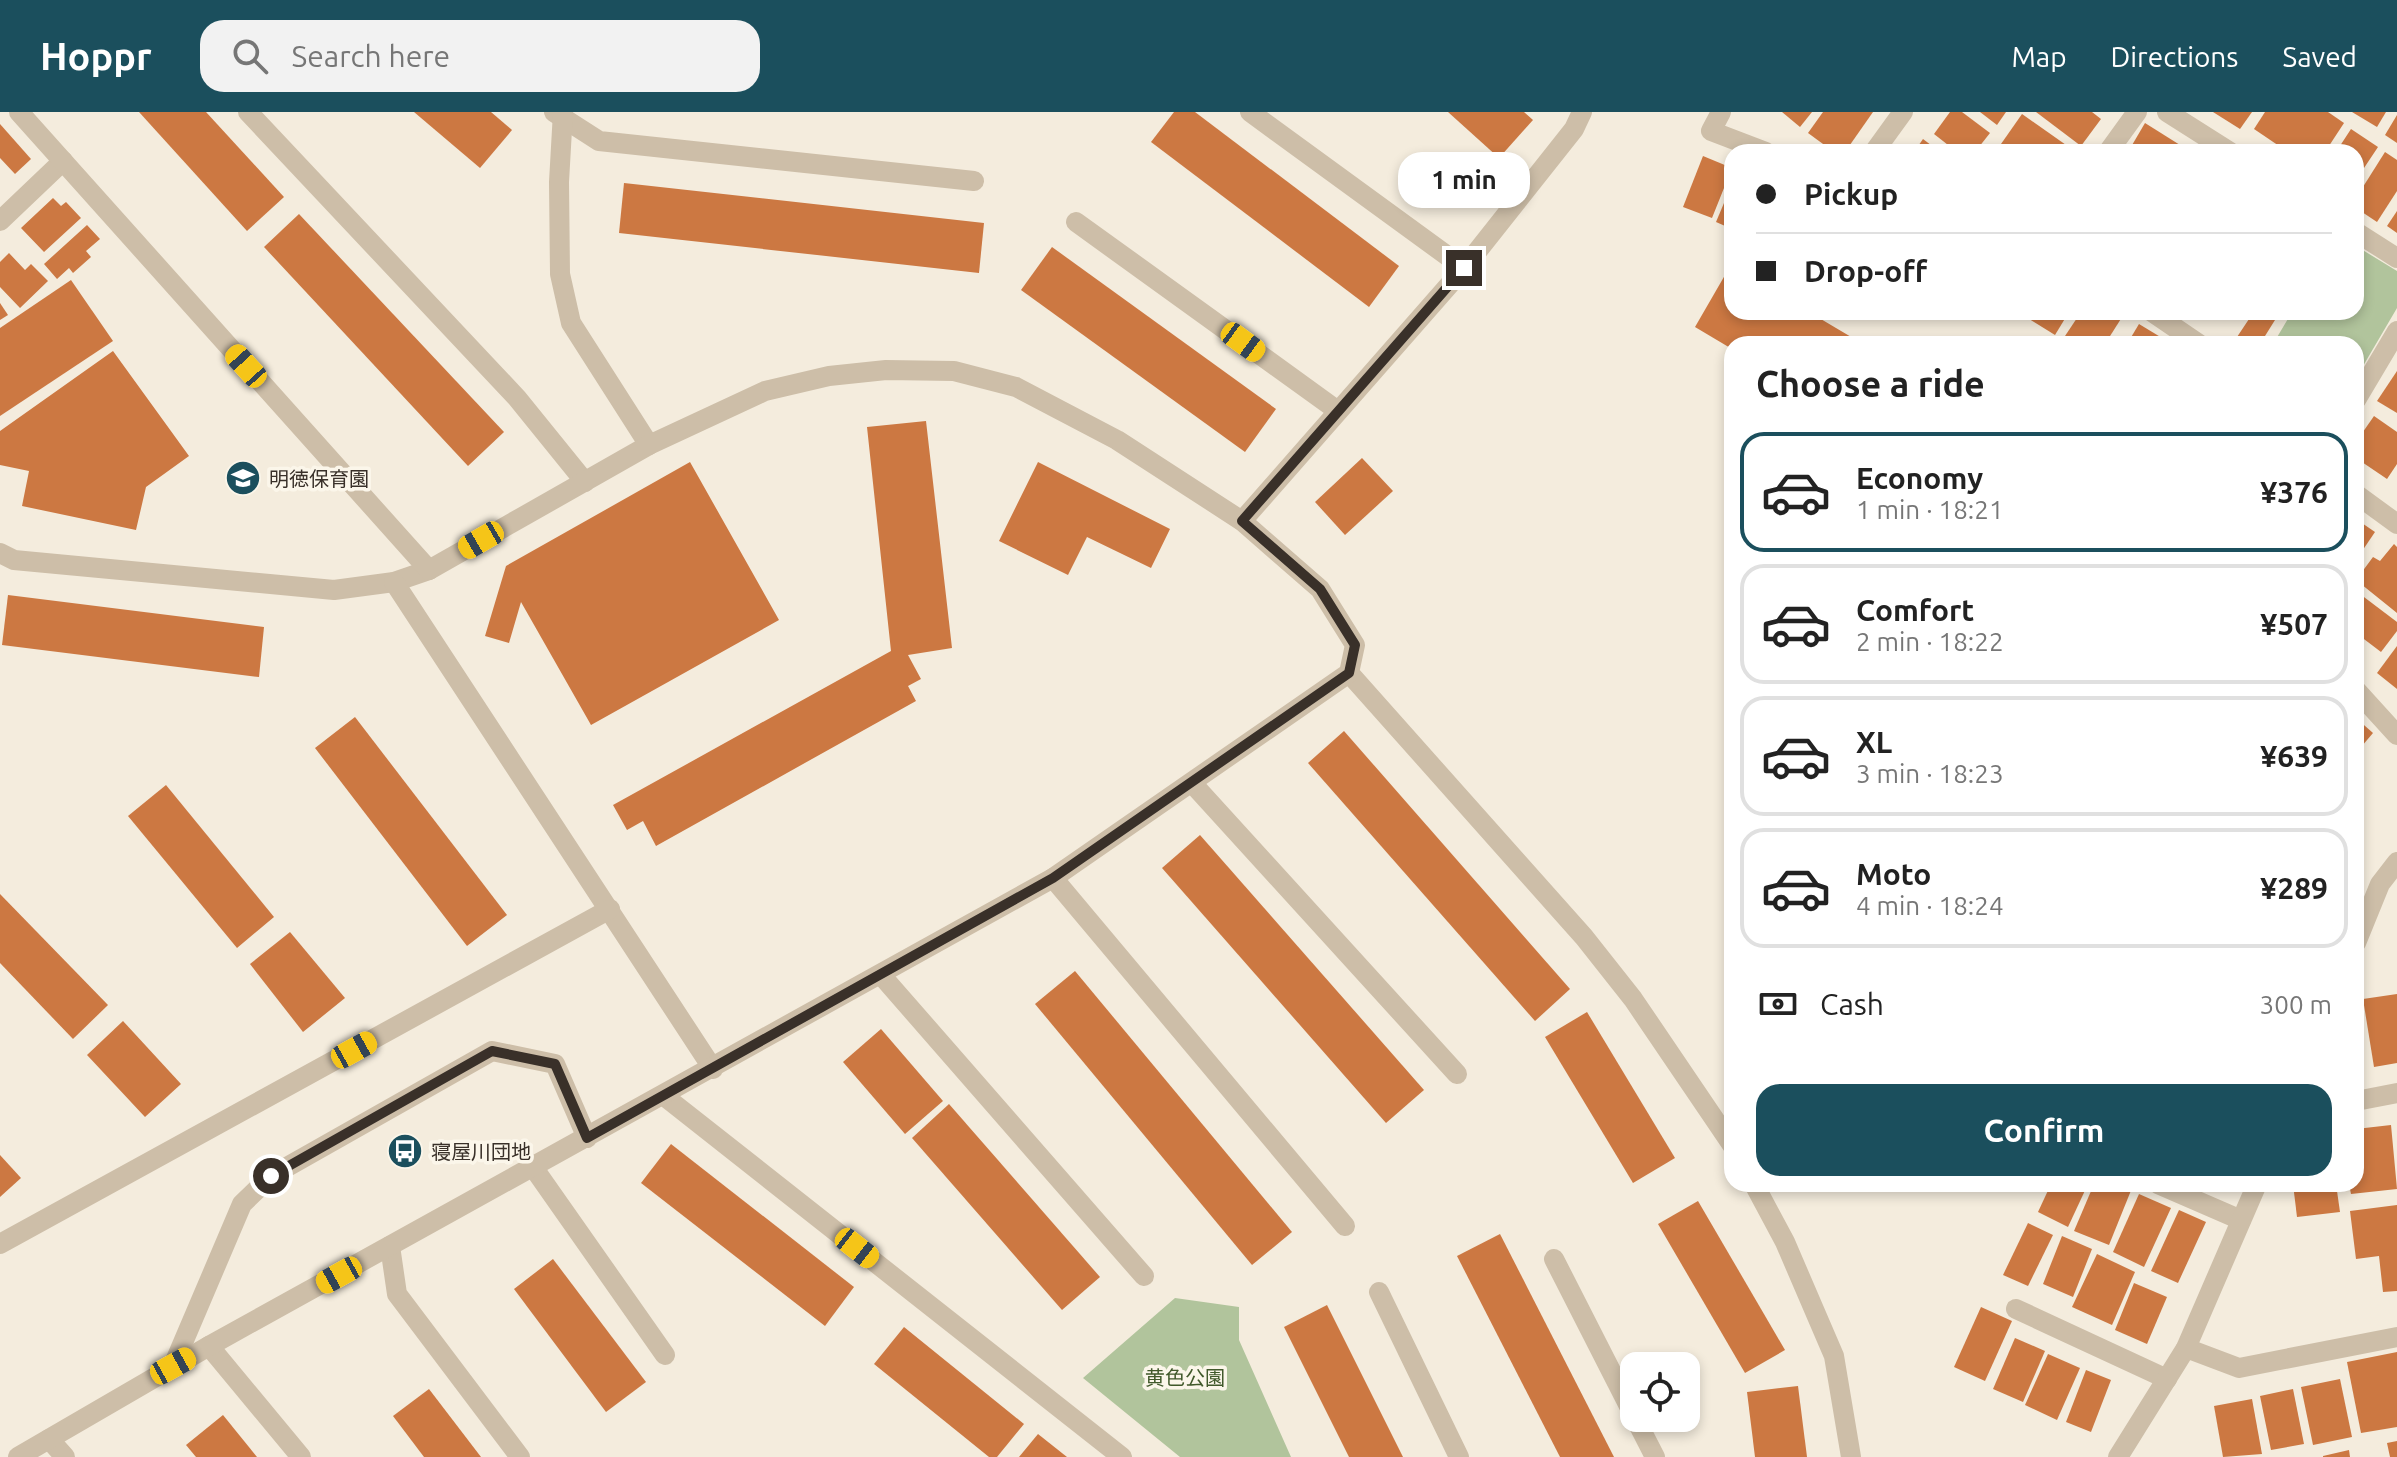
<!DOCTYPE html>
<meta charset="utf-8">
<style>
:root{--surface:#fff;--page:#f2f2f2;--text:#222;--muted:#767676;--line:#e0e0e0;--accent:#1b4f5d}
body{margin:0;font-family:Ubuntu,"Noto Sans JP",sans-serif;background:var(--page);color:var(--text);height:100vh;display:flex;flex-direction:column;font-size:30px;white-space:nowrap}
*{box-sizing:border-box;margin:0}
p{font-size:26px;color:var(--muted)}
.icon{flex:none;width:44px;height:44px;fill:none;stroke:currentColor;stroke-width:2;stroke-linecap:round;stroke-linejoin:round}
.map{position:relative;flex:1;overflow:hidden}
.sheet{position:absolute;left:1724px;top:224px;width:640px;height:856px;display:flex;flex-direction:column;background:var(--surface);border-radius:24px;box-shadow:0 4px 12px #0003}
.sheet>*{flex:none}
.guide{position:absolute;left:1724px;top:32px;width:640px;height:176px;border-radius:24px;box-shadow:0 4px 12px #0003;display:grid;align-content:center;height:176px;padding:0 32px;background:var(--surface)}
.controls{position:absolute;left:1620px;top:1240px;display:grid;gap:16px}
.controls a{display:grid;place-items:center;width:80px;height:80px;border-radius:16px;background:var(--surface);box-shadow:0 4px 12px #0003;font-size:40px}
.end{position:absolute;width:36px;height:36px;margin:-18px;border:10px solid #393029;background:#fff;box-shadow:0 0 0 4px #fff}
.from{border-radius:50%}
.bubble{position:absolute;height:56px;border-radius:24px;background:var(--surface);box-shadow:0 4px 12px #0003;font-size:26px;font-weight:700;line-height:56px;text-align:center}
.car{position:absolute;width:24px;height:48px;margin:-24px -12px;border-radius:10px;box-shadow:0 0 6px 2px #0007;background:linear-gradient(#f5c518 24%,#345 0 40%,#f5c518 0 76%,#345 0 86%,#f5c518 0)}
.guide b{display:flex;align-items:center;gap:28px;height:76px;font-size:30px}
.guide b+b{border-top:2px solid var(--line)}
.guide i{width:20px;height:20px;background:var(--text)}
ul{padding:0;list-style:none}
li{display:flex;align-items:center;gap:24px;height:120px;margin:0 16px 12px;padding:0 16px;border:4px solid var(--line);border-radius:24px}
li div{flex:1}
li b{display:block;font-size:30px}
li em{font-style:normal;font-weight:700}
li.active{border-color:var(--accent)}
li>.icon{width:72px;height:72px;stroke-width:1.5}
h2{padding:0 32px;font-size:36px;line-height:96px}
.pay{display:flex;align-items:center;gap:20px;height:88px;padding:0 32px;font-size:30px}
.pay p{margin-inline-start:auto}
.primary-button{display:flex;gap:16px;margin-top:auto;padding:16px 32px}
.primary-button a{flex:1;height:92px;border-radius:24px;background:var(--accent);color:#fff;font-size:32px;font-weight:700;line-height:92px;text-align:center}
header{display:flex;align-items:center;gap:48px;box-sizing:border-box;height:112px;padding:0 40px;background:var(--accent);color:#fff}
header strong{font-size:38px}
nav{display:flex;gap:44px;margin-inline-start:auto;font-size:28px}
.search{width:560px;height:72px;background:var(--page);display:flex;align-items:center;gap:20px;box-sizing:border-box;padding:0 28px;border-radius:24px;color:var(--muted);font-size:30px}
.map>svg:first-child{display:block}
</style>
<header>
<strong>Hoppr</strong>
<div class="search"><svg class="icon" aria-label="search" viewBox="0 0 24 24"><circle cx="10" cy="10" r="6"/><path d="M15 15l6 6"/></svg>Search here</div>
<nav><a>Map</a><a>Directions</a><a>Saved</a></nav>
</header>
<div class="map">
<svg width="2397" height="1345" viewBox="0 0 2397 1345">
<rect width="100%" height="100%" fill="#f4ecdd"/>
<g fill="#b1c49c">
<path d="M2356 134 2397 159V196L2356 266V232H2273L2292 200H2356Z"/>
<path d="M1175 1186 1239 1195V1228L1291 1345H1180L1083 1266Z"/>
</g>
<g fill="#cc7842">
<path d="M139 0H206L284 85 247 119Z"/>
<path d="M414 0H491L512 18 480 56Z"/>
<path d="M1174 0H1195L1399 154 1369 195 1151 30Z"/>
<path d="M1448 0H1524L1533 8 1499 46Z"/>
<path d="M1782 0H1812L1800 15Z"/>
<path d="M1823 0H1873L1845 40H1834L1808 21Z"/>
<path d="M1950 0H1962L1990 21 1975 40H1957L1934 22Z"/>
<path d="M1980 0H2006L1997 13Z"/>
<path d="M2036 0H2092L2101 7 2081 34Z"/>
<path d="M2213 0H2252L2240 17Z"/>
<path d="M2265 0H2328L2344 11 2325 40H2288L2254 17Z"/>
<path d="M2352 0H2386L2377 15Z"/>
<path d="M2022 2 2076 40H2013L2001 32Z"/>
<path d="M2397 3V31L2385 23Z"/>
<path d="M2145 11 2180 33 2176 40H2128Z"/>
<path d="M0 12 31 47 15 62 0 46Z"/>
<path d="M2351 17 2378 35 2356 68V40H2336Z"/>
<path d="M1923 27 1940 40H1914Z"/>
<path d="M2385 40 2397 48V79L2377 110 2356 96V86Z"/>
<path d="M1703 44 1732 56 1712 106 1683 95Z"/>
<path d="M624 71 984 111 979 161 619 121Z"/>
<path d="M1732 72V117L1716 110Z"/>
<path d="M53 86 61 94 66 90 81 106 44 140 21 116Z"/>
<path d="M2397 99V121L2387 114Z"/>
<path d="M299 102 504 320 468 354 264 135Z"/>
<path d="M87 113 100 127 86 139 91 145 73 161 69 156 57 167 44 152Z"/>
<path d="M1052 135 1276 297 1245 340 1021 178Z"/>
<path d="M9 141 25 158 31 152 48 169 20 196 0 175V150Z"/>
<path d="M1732 151V200H1809L1863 232H1732V237L1695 215Z"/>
<path d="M71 168 113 229 0 304V216Z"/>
<path d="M0 191 8 203 0 208Z"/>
<path d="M2018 200H2069L2055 223Z"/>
<path d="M2081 200H2121L2124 202 2105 232H2078L2065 224Z"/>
<path d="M2238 200H2280L2260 232H2249L2237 225 2249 207Z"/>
<path d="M2139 212 2172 232H2127Z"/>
<path d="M113 239 189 344 146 375 136 418 22 394 29 359 0 353V319Z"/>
<path d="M2397 259V301L2377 289Z"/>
<path d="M2374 304 2397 320V352L2387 367 2356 346V330Z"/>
<path d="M926 309 952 536 908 543 921 567 908 574 916 589 656 734 643 709 627 718 613 693 891 539 867 315Z"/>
<path d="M1362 346 1393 379 1345 423 1315 390Z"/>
<path d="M690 350 779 508 591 613 521 490 509 531 485 524 506 454Z"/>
<path d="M1038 350 1170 417 1151 456 1087 425 1068 463 999 429Z"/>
<path d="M2356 407 2375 420 2356 448Z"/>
<path d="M2394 432 2397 435V501L2356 468 2373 445 2380 449Z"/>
<path d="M2356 479 2397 510V519L2381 540 2356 521Z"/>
<path d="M8 483 264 515 259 565 2 533Z"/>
<path d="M2397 534V577L2377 561Z"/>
<path d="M355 605 507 803 467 834 315 636Z"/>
<path d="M2356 606 2373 621 2356 641Z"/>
<path d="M1344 619 1570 877 1535 909 1308 651Z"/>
<path d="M166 673 274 805 237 836 128 704Z"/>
<path d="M1200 723 1424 978 1386 1011 1162 756Z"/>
<path d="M0 782 108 893 73 927 0 851Z"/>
<path d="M290 820 345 886 303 920 250 852Z"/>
<path d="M1075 859 1292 1120 1252 1153 1035 892Z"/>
<path d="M2397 882V951L2374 955 2363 887Z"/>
<path d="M1587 900 1675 1046 1633 1071 1545 925Z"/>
<path d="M123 909 181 972 145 1005 87 943Z"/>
<path d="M881 917 943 989 905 1022 843 950Z"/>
<path d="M949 992 1100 1165 1062 1198 912 1026Z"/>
<path d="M2391 1013 2397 1077 2351 1082 2349 1072H2356V1017Z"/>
<path d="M671 1032 854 1175 825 1214 641 1071Z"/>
<path d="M0 1043 21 1066 0 1085Z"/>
<path d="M2051 1072H2088L2068 1115 2038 1100Z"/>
<path d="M2094 1072H2122L2132 1076 2109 1133 2074 1119Z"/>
<path d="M2293 1072H2336L2340 1100 2297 1105Z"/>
<path d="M2139 1082 2171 1096 2144 1155 2113 1140Z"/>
<path d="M1698 1089 1785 1238 1745 1261 1658 1112Z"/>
<path d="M2397 1093V1179L2383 1180 2379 1144 2356 1147 2350 1099Z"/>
<path d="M2179 1098 2206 1110 2178 1171 2151 1159Z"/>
<path d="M2028 1111 2053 1123 2028 1174 2003 1163Z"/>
<path d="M1500 1122 1614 1345H1560L1457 1144Z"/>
<path d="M2062 1124 2092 1137 2073 1185 2043 1172Z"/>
<path d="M2097 1142 2135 1160 2112 1213 2072 1195Z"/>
<path d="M553 1147 646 1270 606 1300 514 1177Z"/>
<path d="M2134 1171 2167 1185 2147 1232 2115 1218Z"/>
<path d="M1327 1193 1403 1345H1349L1284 1215Z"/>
<path d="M1981 1195 2012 1209 1985 1269 1954 1255Z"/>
<path d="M904 1215 1024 1312 997 1345H989L874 1252Z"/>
<path d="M2015 1226 2045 1239 2023 1290 1993 1277Z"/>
<path d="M2397 1240V1315L2361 1321 2347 1250Z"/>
<path d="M2048 1242 2080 1256 2057 1308 2025 1293Z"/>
<path d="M2086 1258 2111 1268 2091 1320 2066 1310Z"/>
<path d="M2340 1267 2352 1325 2313 1333 2301 1275Z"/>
<path d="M1798 1274 1807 1345H1755L1747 1280Z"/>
<path d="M429 1277 481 1345H424L393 1304Z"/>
<path d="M2293 1277 2304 1332 2271 1338 2260 1284Z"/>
<path d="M2252 1287 2262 1342 2223 1345 2214 1294Z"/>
<path d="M223 1303 257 1345H196L186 1333Z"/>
<path d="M1038 1322 1067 1345H1019Z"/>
<path d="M2397 1329V1345H2390L2387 1331Z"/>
<path d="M2349 1338 2350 1345H2323V1344Z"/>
</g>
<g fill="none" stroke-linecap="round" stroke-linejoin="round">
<g stroke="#cdbea8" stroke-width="20">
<path d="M248 0 517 286 585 370"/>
<path d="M554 0 599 29 974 69"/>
<path d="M563 0 559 70 560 162 571 211 649 333"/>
<path d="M1250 0 1464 156"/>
<path d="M1721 0 1711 19 1766 40"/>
<path d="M2167 0 2230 40"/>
<path d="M1874 40 1903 0"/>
<path d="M2108 40 2137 0"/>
<path d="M0 109 63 49"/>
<path d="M1076 110 1338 299"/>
<path d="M2356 120 2397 146"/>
<path d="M2152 200 2199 232"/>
<path d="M2356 288 2397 219"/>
<path d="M2356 382 2397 412"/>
<path d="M1242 409 1464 156 1574 17 1582 0"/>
<path d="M0 441 14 448 334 478 394 470 429 458"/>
<path d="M394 470 713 957"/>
<path d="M1349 561 1584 825 1633 887 1732 1033"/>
<path d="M2356 578 2397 623"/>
<path d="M1192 671 1457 962"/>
<path d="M1053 766 1345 1114"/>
<path d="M2356 831 2380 772 2397 750"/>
<path d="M882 864 1144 1164"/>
<path d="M664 984 1122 1345"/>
<path d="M2356 989 2397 981"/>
<path d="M533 1055 665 1243"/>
<path d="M1754 1072 1785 1130 1834 1244 1851 1345"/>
<path d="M2158 1072 2241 1108"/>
<path d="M0 1132 610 797"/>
<path d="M390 1134 397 1182 520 1345"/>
<path d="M1554 1147 1634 1304"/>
<path d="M1379 1180 1459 1345"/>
<path d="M2016 1197 2167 1267"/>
<path d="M209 1234 301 1345"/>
<path d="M2186 1236 2239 1256 2397 1225"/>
<path d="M173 1254 242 1092 271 1064 492 939 555 952 587 1026"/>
<path d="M1635 1306 1655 1345"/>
<path d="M49 1327 65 1345"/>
<path d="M18 1345 209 1234 1053 766 1349 561 1355 533 1320 477 1242 409 1117 328 1016 275 954 259 886 258 829 264 765 279 649 333 429 458 19 0"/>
<path d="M2118 1345 2186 1236 2257 1072"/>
</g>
</g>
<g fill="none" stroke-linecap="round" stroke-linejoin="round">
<path stroke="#393029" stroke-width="10" d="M271 1064 492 939 555 952 587 1026 1053 766 1349 561 1355 533 1320 477 1242 409 1464 156"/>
</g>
<defs>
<g id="school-disc" transform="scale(1.8)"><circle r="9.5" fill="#1b4f5d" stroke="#fbf6ea"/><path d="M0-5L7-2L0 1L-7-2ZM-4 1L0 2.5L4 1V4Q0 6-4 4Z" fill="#fff"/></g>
<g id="bus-disc" transform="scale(1.8)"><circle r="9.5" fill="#1b4f5d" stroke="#fbf6ea"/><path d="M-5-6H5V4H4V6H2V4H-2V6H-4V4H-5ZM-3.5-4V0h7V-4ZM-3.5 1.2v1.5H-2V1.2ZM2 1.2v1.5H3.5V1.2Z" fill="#fff"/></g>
</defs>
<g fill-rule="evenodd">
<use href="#school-disc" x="243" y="366"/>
<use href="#bus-disc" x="405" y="1039"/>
</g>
<g text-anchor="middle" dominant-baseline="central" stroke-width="7" stroke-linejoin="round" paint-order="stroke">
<g font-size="20" fill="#393029" stroke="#fbf6ea" text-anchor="start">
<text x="269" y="366">明徳保育園</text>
<text x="431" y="1039">寝屋川団地</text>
</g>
<g font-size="20" fill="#41592b" stroke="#fbf6ea">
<text x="1185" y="1265">黄色公園</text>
</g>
</g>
</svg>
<div class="controls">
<a><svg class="icon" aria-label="locate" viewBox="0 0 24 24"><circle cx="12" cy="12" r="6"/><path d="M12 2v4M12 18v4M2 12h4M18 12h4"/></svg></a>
</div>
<i class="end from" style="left:271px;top:1064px"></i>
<i class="end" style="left:1464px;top:156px"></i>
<div class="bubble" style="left:1398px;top:40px;width:132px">1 min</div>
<i class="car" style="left:1243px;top:230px;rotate:126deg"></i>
<i class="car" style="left:246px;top:254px;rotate:318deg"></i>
<i class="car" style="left:481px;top:428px;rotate:240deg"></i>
<i class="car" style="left:354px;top:938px;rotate:61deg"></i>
<i class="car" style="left:857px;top:1136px;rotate:128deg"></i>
<i class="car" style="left:339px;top:1163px;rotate:241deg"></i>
<i class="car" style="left:173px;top:1254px;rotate:61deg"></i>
<div class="guide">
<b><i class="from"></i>Pickup</b>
<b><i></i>Drop-off</b>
</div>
<section class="sheet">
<h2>Choose a ride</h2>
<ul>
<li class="active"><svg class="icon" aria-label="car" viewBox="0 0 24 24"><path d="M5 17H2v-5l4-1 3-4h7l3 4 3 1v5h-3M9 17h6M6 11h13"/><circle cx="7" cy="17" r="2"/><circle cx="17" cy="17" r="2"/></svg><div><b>Economy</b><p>1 min · 18:21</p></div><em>¥376</em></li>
<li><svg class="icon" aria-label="car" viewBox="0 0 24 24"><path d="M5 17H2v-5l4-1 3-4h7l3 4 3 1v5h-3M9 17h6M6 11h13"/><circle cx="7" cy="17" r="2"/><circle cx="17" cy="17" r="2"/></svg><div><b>Comfort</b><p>2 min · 18:22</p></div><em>¥507</em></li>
<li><svg class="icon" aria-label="car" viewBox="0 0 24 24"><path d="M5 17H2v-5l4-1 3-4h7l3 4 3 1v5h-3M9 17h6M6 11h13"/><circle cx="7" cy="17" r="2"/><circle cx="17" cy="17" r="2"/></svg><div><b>XL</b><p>3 min · 18:23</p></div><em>¥639</em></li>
<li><svg class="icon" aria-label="car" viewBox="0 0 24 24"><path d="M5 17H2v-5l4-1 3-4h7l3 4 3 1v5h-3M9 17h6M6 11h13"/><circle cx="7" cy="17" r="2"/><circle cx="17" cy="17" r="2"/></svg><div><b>Moto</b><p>4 min · 18:24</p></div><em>¥289</em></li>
</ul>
<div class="pay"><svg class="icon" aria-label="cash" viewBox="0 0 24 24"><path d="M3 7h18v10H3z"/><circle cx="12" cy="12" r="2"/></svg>Cash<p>300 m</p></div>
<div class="primary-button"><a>Confirm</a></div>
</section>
</div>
